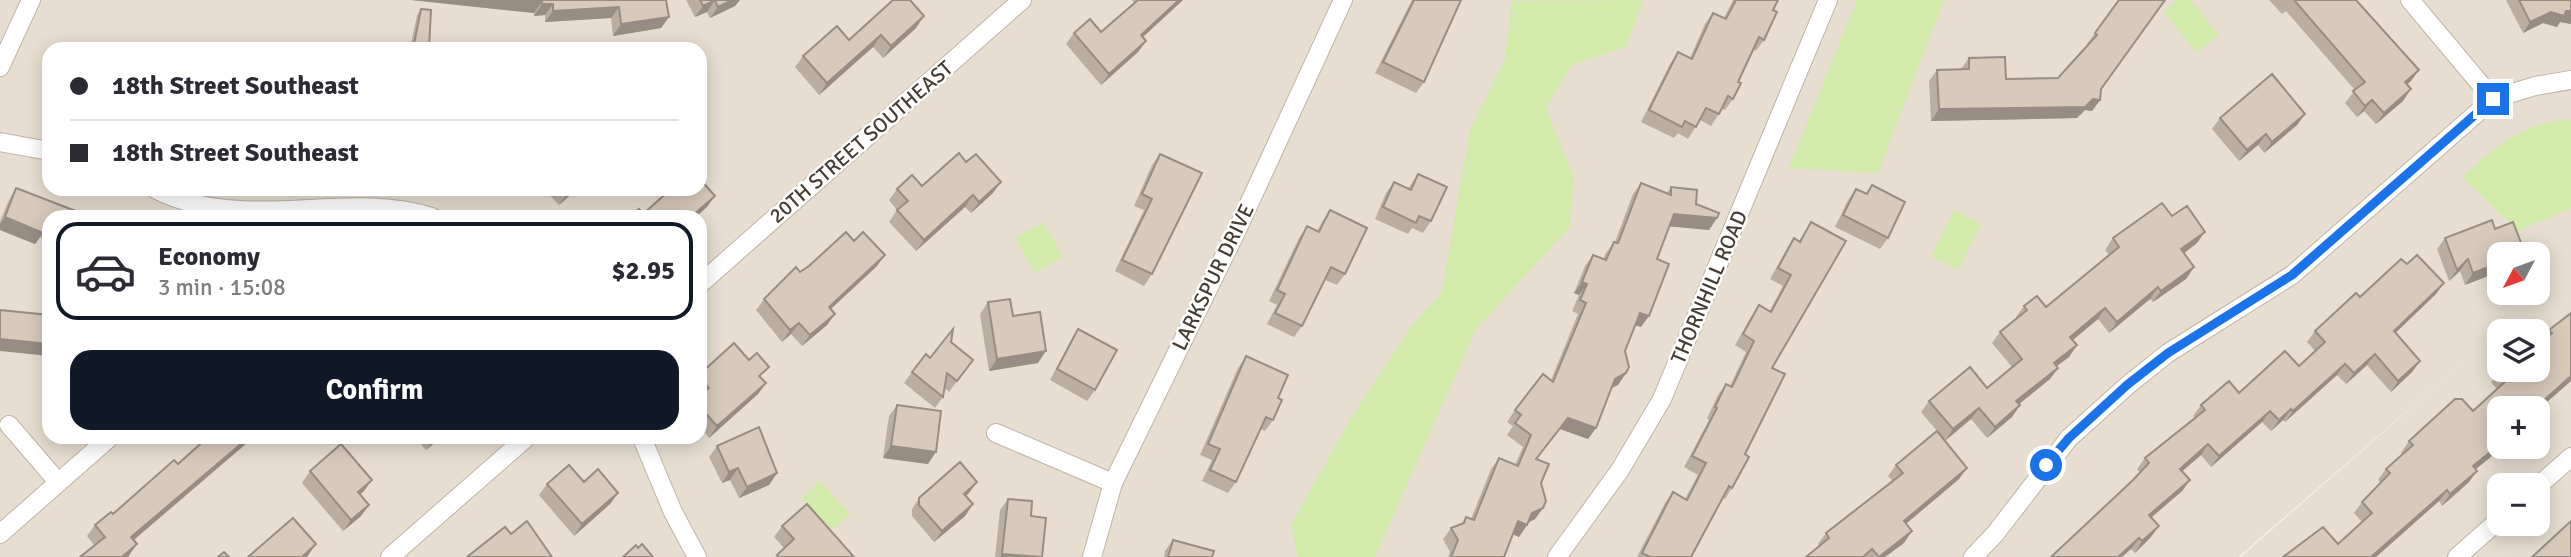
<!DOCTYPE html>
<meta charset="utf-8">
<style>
:root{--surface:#fff;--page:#f7f7f7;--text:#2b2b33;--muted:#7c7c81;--line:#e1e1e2;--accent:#111827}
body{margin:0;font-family:Signika,sans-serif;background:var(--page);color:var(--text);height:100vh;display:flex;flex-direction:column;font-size:26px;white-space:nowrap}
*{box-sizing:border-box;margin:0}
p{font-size:23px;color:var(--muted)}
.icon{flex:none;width:38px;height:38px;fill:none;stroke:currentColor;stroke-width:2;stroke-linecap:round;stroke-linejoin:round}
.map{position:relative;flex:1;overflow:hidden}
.details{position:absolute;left:42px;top:210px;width:665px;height:234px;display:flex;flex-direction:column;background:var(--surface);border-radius:21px;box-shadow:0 4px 18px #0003}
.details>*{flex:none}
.top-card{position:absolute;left:42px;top:42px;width:665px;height:154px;border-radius:21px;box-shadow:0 4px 18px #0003;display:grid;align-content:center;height:154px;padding:0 28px;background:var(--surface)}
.needle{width:46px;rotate:229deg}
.controls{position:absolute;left:2487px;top:242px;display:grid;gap:14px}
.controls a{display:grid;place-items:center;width:63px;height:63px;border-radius:14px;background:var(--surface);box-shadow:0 4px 18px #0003;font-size:35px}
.end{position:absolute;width:32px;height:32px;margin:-16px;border:9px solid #1a73e8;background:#fff;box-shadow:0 0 0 4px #fff}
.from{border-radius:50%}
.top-card b{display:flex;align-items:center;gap:24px;height:66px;font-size:26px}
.top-card b+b{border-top:2px solid var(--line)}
.top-card i{width:18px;height:18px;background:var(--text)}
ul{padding:12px 0 0;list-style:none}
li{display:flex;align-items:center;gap:21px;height:98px;margin:0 14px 10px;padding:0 14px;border:4px solid transparent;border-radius:21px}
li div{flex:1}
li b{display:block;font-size:26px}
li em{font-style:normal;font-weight:700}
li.active{border-color:var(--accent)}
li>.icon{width:63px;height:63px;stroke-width:1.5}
.cta{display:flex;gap:14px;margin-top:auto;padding:14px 28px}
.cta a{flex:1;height:80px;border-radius:21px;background:var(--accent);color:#fff;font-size:28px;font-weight:700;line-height:80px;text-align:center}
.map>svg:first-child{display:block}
</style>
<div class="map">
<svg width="2571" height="557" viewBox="0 0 2571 557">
<rect width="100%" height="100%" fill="#f3ede4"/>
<path fill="#e7ded1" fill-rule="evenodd" d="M0 0H2571V557H2241L2475 352 2238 557H0ZM49 49H700V189H49ZM49 217H700V438H49ZM2499 254H2538V292H2499ZM2500 330 2538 331V369H2499ZM2499 408H2538V446H2499ZM2499 485H2538V523H2499Z"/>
<g fill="#d2eaaa">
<path d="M1643 0 1626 47 1571 65 1546 109 1574 178 1569 228 1476 329 1375 557H1298L1291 525 1354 413 1412 325 1442 292 1470 130 1505 59 1512 1Z"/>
<path d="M1857 0H1944L1878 173 1789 168Z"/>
<path d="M2177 0H2191L2219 35 2197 53 2163 12Z"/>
<path d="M2571 120V208L2518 231 2462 177C2494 148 2525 120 2571 120Z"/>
<path d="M1954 210 1981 224 1958 270 1931 256Z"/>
<path d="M1043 222 1063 257 1035 273 1015 238Z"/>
<path d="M820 481 850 514 832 530 802 498Z"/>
</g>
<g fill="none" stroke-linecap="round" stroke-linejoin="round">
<g stroke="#bfb4a6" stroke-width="20">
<g id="minor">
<path d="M2410 0 2493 99 2535 86 2571 80"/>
<path d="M0 67 31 0"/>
<path d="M0 142 49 151"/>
<path d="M155 189C246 235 341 189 432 217"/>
<path d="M700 284 1022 0"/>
<path d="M9 425 58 482"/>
<path d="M996 433 1113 483"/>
<path d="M642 438 673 512 697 557"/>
<path d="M2538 486 2571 457"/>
<path d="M0 534 109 438"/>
<path d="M390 557 526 438"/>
<path d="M1092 557 1113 483 1236 232 1343 0"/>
<path d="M1557 557 1620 470 1662 399 1828 0"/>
<path d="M1973 557 1995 534 2069 438 2128 385 2168 353 2292 275 2493 99"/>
<path d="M2457 557 2499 520"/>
</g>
</g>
<use href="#minor" stroke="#fff" stroke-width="18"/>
</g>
<g fill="#baaea1">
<path d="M411 0H666L669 17 661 28 613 36 611 18 545 22V15L534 16V13Z"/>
<path d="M686 0H740L735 6 710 18 707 12 695 17Z"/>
<path d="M1132 0H1183L1143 37 1146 41 1138 52 1101 85 1066 44 1074 33 1101 32 1135 3Z"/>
<path d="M1412 0H1461L1424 82 1416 93 1375 73Z"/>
<path d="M1733 0H1778L1773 10 1764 40 1756 51 1753 49 1738 82 1733 99 1725 110 1722 109 1711 126 1700 120 1688 139 1678 133 1674 138 1641 122 1670 64 1678 52 1690 58 1705 24 1713 13 1724 18Z"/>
<path d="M2117 0H2165L2101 90 2100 100 2092 111 2085 110 2077 118 1931 121 1929 81 1937 70 1961 69 1969 58 2006 79 2058 78 2088 45 2087 44 2118 2Z"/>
<path d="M2269 0H2356L2411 81 2407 84 2403 101 2376 124 2364 111 2357 117 2345 103 2355 90 2286 11 2282 14Z"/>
<path d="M2506 0H2571V24L2560 22 2557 27 2543 23 2523 33Z"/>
<path d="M421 9 429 49H410L417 15Z"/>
<path d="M916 28 883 58 873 47 819 95 795 67 803 56 849 40Z"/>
<path d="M2305 114 2297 125 2264 153 2258 145 2239 161 2212 129 2220 118Z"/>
<path d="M1160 154 1152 274 1144 286 1115 271 1144 210 1134 206 1152 165Z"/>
<path d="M1418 174 1431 221 1423 233 1412 228 1408 234 1375 219 1386 193 1394 182 1408 189Z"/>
<path d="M1641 183 1667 193 1671 187 1717 218 1709 230 1669 226 1657 259 1641 327 1635 325 1625 351 1626 373 1618 385 1611 388 1596 428 1588 439 1560 429 1537 459 1541 483 1543 508 1535 519 1529 522 1519 537 1513 534 1504 557H1448L1450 552 1443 539 1451 528 1461 524 1466 517 1471 519 1491 469 1499 458 1515 465 1523 447 1507 435 1513 426 1507 422 1515 410 1551 380 1578 314 1572 311 1579 295 1574 293 1585 266 1593 255 1603 259 1606 253 1614 242H1615L1633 194Z"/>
<path d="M1872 185 1888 238 1880 249 1835 227 1848 200 1856 189 1866 194Z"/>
<path d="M922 186 993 193 971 213 965 207 916 251 889 222 897 210 889 200 897 189Z"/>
<path d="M16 188 49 217V241L40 237 35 244 0 230V221L9 200Z"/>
<path d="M544 189H577L559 205Z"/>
<path d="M1330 210 1345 274 1337 285 1325 280 1302 326 1294 337 1267 324 1277 305 1269 301 1299 238 1307 226 1317 231 1322 222Z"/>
<path d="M2172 216 2197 243 2184 253 2194 267 2186 279 2153 302 2150 299 2109 333 2098 319 2073 340 2077 345 2069 357 2057 366 2058 368 2050 379 2019 404 2020 405 2012 417 1987 438 1971 419 1945 440 1967 468 1959 479 1906 524 1904 543 1885 557H1806L1819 546 1818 544 1826 533 1893 481 1888 476 1896 465 1937 431 1921 412 1929 401 1987 388 2012 367 1992 343 2000 332 2017 318 2016 317 2024 306 2046 307 2109 255 2105 250 2113 238Z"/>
<path d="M1811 222 1772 368 1745 454 1732 488 1725 499 1723 498 1691 557H1637L1665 503 1673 492 1685 499 1698 475 1684 467 1709 420 1707 418 1718 395 1726 384 1730 386 1746 352 1735 345 1751 317 1759 305 1769 312 1783 286 1770 279 1786 250 1794 238 1799 241Z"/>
<path d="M2513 222 2465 285 2460 271 2449 281 2437 249 2445 238 2495 229Z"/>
<path d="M877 266 831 309 835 314 827 325 802 346 791 334 782 342 756 310 764 299 800 272Z"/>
<path d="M2436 294 2395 333 2420 361 2412 372 2391 392 2367 365 2346 384 2337 375 2285 422 2283 420 2271 431 2262 422 2211 467 2201 455 2182 471 2190 480 2182 491 2151 518V537L2135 553 2131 549 2132 481 2140 473 2137 469 2145 458 2195 418 2193 416 2201 405 2239 393 2299 366 2315 351 2307 342 2315 331 2360 297Z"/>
<path d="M988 302 1013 316 1038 363 989 371 980 314Z"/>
<path d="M2571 313 2545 403 2539 417 2476 469 2469 482 2442 506 2439 501 2376 557H2283L2338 544 2362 522 2354 513 2362 502 2381 483 2378 480 2386 469 2402 454 2401 453 2409 441 2473 411 2497 389 2491 382 2499 371 2538 369 2541 341 2549 330Z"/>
<path d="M1078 329 1095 390 1087 401 1050 380 1071 340Z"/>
<path d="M951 342 973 360 949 392 945 388 943 397 935 408 904 383 912 372Z"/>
<path d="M1246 356 1273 420 1265 431 1260 429 1236 482 1228 493 1202 481 1212 460 1200 455 1238 368Z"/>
<path d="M700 374 761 378 766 383 758 394 709 438 700 427Z"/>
<path d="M897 405 928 464 883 458 889 416Z"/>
<path d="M200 438H252L248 442 134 540 129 556 128 557H80L94 545 87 536 95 525 113 514 178 464 202 442 199 439Z"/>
<path d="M268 438H282L276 444Z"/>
<path d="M415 438H452L444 444 439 439 426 450Z"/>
<path d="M717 446 777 473 769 485 739 498 730 480 722 483 709 457Z"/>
<path d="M310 471 364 491 360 494 369 505 361 516 343 531 302 483Z"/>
<path d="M977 482 966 496 973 504 965 516 934 542 912 516V509L919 498Z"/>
<path d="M547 484 618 493 610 504 574 536 539 495Z"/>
<path d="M1008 499 1031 516 1042 557H995L1000 510Z"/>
<path d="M782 526 854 557H775L784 548 774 537Z"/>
<path d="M1173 540 1212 557H1164L1165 551Z"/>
</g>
<g fill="#978d83">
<path d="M411 0H528L542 2 534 13Z"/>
<path d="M715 0 707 12 695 17 703 6Z"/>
<path d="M732 0H740L735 6 710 18 718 7Z"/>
<path d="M1179 0H1183L1133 46 1141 35Z"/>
<path d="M542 4H553L545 15 534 16Z"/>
<path d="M619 7 611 18 545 22 553 11Z"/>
<path d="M2566 11H2571V24L2560 22 2557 27 2543 23 2523 33 2530 22 2551 12Z"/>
<path d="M924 16 916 28 883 58 891 46Z"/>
<path d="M669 17 661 28 613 36 621 24Z"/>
<path d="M881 35 873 47 819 95 827 83Z"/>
<path d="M1146 41 1138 52 1101 85 1109 74Z"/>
<path d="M2419 70 2411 81 2397 93 2405 82Z"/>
<path d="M2411 89 2403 101 2376 124 2384 113Z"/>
<path d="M2095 99 2100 100 2092 111 2085 110 2077 118 1931 121 1939 109Z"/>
<path d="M2372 100 2364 111 2357 117 2365 106Z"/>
<path d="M2305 114 2297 125 2264 153 2272 142Z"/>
<path d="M2266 134 2258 145 2239 161 2247 150Z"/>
<path d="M1001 182 993 193 971 213 979 202Z"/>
<path d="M572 189H577L559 205 567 194Z"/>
<path d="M973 195 965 207 916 251 924 240Z"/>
<path d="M715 196 707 207 696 217H691Z"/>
<path d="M1674 214 1717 218 1709 230 1666 226Z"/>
<path d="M5 217 43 233 35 244 0 230V224Z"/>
<path d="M2205 232 2197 243 2174 261 2181 249Z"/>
<path d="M885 255 877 266 821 318 829 307Z"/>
<path d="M2468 259 2460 271 2449 281 2457 270Z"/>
<path d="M2499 263V272L2465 285 2473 273Z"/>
<path d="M2194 267 2186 279 2153 302 2161 291Z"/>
<path d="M1582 282 1587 284 1579 295 1574 293Z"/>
<path d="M2444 283 2436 294 2386 342 2394 331Z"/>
<path d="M2158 287 2150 299 2109 333 2117 322Z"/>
<path d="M2105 308 2098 319 2062 349 2070 337Z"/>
<path d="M1640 313 1649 316 1641 327 1632 324Z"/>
<path d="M835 314 827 325 802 346 810 335Z"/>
<path d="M799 323 791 334 782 342 790 330Z"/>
<path d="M0 339 49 344V356L0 351Z"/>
<path d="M2077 345 2069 357 2046 374 2054 363Z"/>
<path d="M1046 351 1038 363 989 371 997 359Z"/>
<path d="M2375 354 2367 365 2346 384 2354 373Z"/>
<path d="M2420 361 2412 372 2391 392 2398 381Z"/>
<path d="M2345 364 2337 375 2285 422 2293 411Z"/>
<path d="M2058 368 2050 379 2009 412 2016 401Z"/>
<path d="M1626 373 1618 385 1607 390 1615 379Z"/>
<path d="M2571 376V381L2538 410 2543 401Z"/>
<path d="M766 383 758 394 709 438 717 426Z"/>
<path d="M2020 405 2012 417 1987 438 1995 427Z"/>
<path d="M2547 406 2539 417 2538 419V414Z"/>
<path d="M1979 408 1971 419 1945 441 1953 429Z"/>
<path d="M2291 409 2283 420 2271 431 2279 420Z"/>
<path d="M2270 411 2262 422 2211 467 2219 456Z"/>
<path d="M1568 418 1596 428 1588 439 1560 429 1528 470Z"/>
<path d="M248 438H252L248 442 123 549 131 537Z"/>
<path d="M435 438H440L426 450 434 439Z"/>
<path d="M2208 444 2201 455 2172 480 2180 469Z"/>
<path d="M2499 445 2504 446 2465 478 2473 466Z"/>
<path d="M891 446 936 452 928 464 883 458Z"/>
<path d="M738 468 730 480 722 483 729 472Z"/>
<path d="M1967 468 1959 479 1896 532 1904 521Z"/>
<path d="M2477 471 2469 482 2442 506 2450 494Z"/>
<path d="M777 473 769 485 739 498 747 487Z"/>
<path d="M372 480 364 491 350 503 358 492Z"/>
<path d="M2190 480 2182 491 2141 526 2149 515Z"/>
<path d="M977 482 969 493 956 505 964 494Z"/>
<path d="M2447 490 2439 501 2376 557H2371Z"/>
<path d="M618 493 610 504 574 536 582 524Z"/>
<path d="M973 504 965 516 934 542 942 531Z"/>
<path d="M369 505 361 516 343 531 351 520Z"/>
<path d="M1543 508 1535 519 1525 524 1532 513Z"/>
<path d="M1518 521 1527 525 1519 537 1510 533Z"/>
<path d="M2159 526 2151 537 2135 553 2142 541Z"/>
<path d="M1912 531 1904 543 1885 557H1879Z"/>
<path d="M2139 538 2131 549 2122 557H2118Z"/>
<path d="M137 544 128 557H122Z"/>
<path d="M316 544 307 557H302Z"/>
<path d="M1002 554 1032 557H1000Z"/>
</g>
<g fill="#d8cabb" stroke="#978d83" stroke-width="2">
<path d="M528 0H666L669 17 621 24 619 7 553 11V4H542V2Z"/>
<path d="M700 0H732L718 7 715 0 703 6Z"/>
<path d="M893 0H910L924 16 891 46 881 35 827 83 803 56 837 26 849 40Z"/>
<path d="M1138 0H1179L1141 35 1146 41 1109 74 1074 33 1090 19 1101 32Z"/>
<path d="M1414 0H1461L1424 82 1383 62Z"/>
<path d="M1736 0H1778L1773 10 1777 12 1764 40 1759 37 1738 82 1741 83 1733 99 1728 96 1719 114 1706 108 1696 127 1685 121 1682 127 1649 110 1678 52 1692 59 1713 13 1726 19Z"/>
<path d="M2119 0H2165L2101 89 2100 100 2093 99 2085 107 1939 109 1937 70 1969 69V58L2005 57 2006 79 2058 78 2097 35 2095 33Z"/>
<path d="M2294 0H2356L2419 70 2405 82 2411 89 2384 113 2372 100 2365 106 2353 91 2365 82Z"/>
<path d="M2519 0H2571V11H2566L2564 16 2551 12 2530 22Z"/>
<path d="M421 9 431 10 429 49H413Z"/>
<path d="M2272 74 2305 114 2272 142 2266 134 2247 150 2220 118Z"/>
<path d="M959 153 966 162 976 154 1001 182 979 202 973 195 924 240 897 210 908 201 897 189 912 175 922 186Z"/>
<path d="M1160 154 1202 173 1152 274 1122 260 1152 199 1142 194Z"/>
<path d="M1418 174 1447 187 1431 221 1419 216 1416 223 1383 207 1394 182 1411 190Z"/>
<path d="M700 179 715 196 691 217H630L639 209 643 214 671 189H700Z"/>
<path d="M1641 183 1671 195V187L1697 190 1696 204 1719 213 1717 218 1674 214 1657 259 1669 264 1649 316 1640 313 1625 351 1629 367 1626 373 1615 379 1596 428 1568 418 1536 459 1549 464 1541 483 1546 501 1543 508 1532 513 1527 525 1518 521 1504 557H1451L1458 540 1451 528 1464 523 1466 517 1474 520 1499 458 1518 466 1531 435 1515 423 1521 415 1515 410 1543 374 1553 382 1586 303 1580 300 1587 284 1582 282 1593 255 1606 260 1614 242 1618 243Z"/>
<path d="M1872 185 1905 202 1888 238 1843 215 1856 189 1867 194Z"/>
<path d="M16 188 81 213 90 217H49V225L47 224 43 233 5 217Z"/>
<path d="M562 189H572L567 194Z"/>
<path d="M2162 203 2172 216 2187 206 2205 232 2181 249 2194 267 2161 291 2158 287 2117 322 2105 308 2070 337 2077 345 2054 363 2058 368 2016 401 2020 405 1995 427 1979 408 1953 429 1929 401 1970 367 1987 388 2022 359 2000 332 2027 310 2024 306 2037 296 2046 307 2119 247 2113 238Z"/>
<path d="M1330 210 1367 228 1345 274 1331 267 1302 326 1275 313 1285 294 1277 290 1307 226 1319 232Z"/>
<path d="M2492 220 2495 229 2513 222 2525 253 2499 254V263L2473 273 2468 259 2457 270 2445 238Z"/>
<path d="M1811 222 1846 241 1772 368 1785 374 1745 454 1749 457 1732 488 1729 486 1691 557H1650L1642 553 1673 492 1687 500 1706 463 1692 456 1717 408 1715 407 1726 384 1732 387 1754 341 1743 334 1759 305 1771 312 1791 275 1778 268 1794 238 1800 242Z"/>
<path d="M846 232 854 241 863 232 885 255 829 307 835 314 810 335 799 323 790 330 764 299 796 267 800 272 809 266Z"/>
<path d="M2417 255 2444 283 2394 331 2420 361 2398 381 2375 354 2354 373 2345 364 2293 411 2291 409 2279 420 2270 411 2219 456 2208 444 2180 469 2190 480 2149 515 2159 526 2142 541 2139 538 2118 557H2051L2132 481 2149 463 2145 458 2205 410 2201 405 2229 381 2239 393 2285 351 2299 366 2325 342 2315 331 2356 293 2360 297 2401 259 2407 264Z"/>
<path d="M1010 299 1013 316 1040 312 1046 351 997 359 988 302Z"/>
<path d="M0 310 49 315V344L0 339Z"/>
<path d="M2571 313V376L2543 401 2547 406 2538 414V408H2499V445L2473 466 2477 471 2450 494 2447 490 2371 557H2283L2323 527 2338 544 2372 513 2362 502 2390 473 2386 469 2413 445 2409 441 2455 399H2462L2473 411 2507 380 2499 371 2506 369H2538V346L2552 333 2549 330Z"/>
<path d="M953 329 951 342 973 360 957 381 947 373 943 397 912 372 926 354 930 358Z"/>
<path d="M1078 329 1117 350 1095 390 1057 369Z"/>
<path d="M734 343 749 360 757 353 769 367 759 376 766 383 717 426 700 407V396L709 388 700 378V374Z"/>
<path d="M1246 356 1288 375 1278 398 1282 400 1273 420 1266 417 1236 482 1210 470 1220 449 1208 444Z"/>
<path d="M897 405 941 411 936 452 891 446Z"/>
<path d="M759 427 777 473 747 487 738 468 729 472 717 446Z"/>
<path d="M1937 431 1967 468 1904 521 1912 531 1879 557 1872 549 1863 557H1806L1829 538 1826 533 1903 473 1896 465Z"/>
<path d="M207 438H248L131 537 137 544 122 557H80L105 537 95 525 111 512 113 514 174 460 178 464Z"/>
<path d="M341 444 372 480 358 492 369 505 351 520 310 471Z"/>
<path d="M960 462 977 482 964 494 973 504 942 531 919 505V498Z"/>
<path d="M569 465 584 482 598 469 618 493 582 524 547 484Z"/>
<path d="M1008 499 1032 501 1031 516 1046 518 1042 557 1002 554Z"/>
<path d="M807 504 854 557H779L777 555 794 539 782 526Z"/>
<path d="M293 518 316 544 302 557H248Z"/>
<path d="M527 521 552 557H467L505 527 511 534Z"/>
<path d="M2571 521V557H2532Z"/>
<path d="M1173 540 1214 551 1212 557H1168Z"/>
<path d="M642 544 653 557H623L636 545 638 548Z"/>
<path d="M224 552 229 557H218Z"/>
</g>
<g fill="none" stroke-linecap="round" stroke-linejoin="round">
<path stroke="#1a73e8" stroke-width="9" d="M2046 465 2069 438 2127 385 2168 353 2292 275 2493 99"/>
</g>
<g text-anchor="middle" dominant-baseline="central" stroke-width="5" stroke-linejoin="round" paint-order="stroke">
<g font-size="21" fill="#453d33" stroke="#fff">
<text transform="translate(861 142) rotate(-41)">20TH STREET SOUTHEAST</text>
<text transform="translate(1213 277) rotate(-64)">LARKSPUR DRIVE</text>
<text transform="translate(1709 287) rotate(-67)">THORNHILL ROAD</text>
</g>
</g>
</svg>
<div class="controls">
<a><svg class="needle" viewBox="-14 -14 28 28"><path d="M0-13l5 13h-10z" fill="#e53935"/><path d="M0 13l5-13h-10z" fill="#7c7c81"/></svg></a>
<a><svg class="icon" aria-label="layers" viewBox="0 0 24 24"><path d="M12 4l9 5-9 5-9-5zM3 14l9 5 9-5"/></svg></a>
<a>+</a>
<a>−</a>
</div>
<i class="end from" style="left:2046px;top:465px"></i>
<i class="end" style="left:2493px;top:99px"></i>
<div class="top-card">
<b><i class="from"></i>18th Street Southeast</b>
<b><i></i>18th Street Southeast</b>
</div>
<section class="details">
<ul>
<li class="active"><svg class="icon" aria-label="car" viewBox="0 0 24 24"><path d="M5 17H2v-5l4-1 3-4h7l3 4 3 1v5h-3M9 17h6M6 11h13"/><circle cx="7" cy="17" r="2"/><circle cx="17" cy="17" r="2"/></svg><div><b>Economy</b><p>3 min · 15:08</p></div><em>$2.95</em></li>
</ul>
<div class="cta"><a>Confirm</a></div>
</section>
</div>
